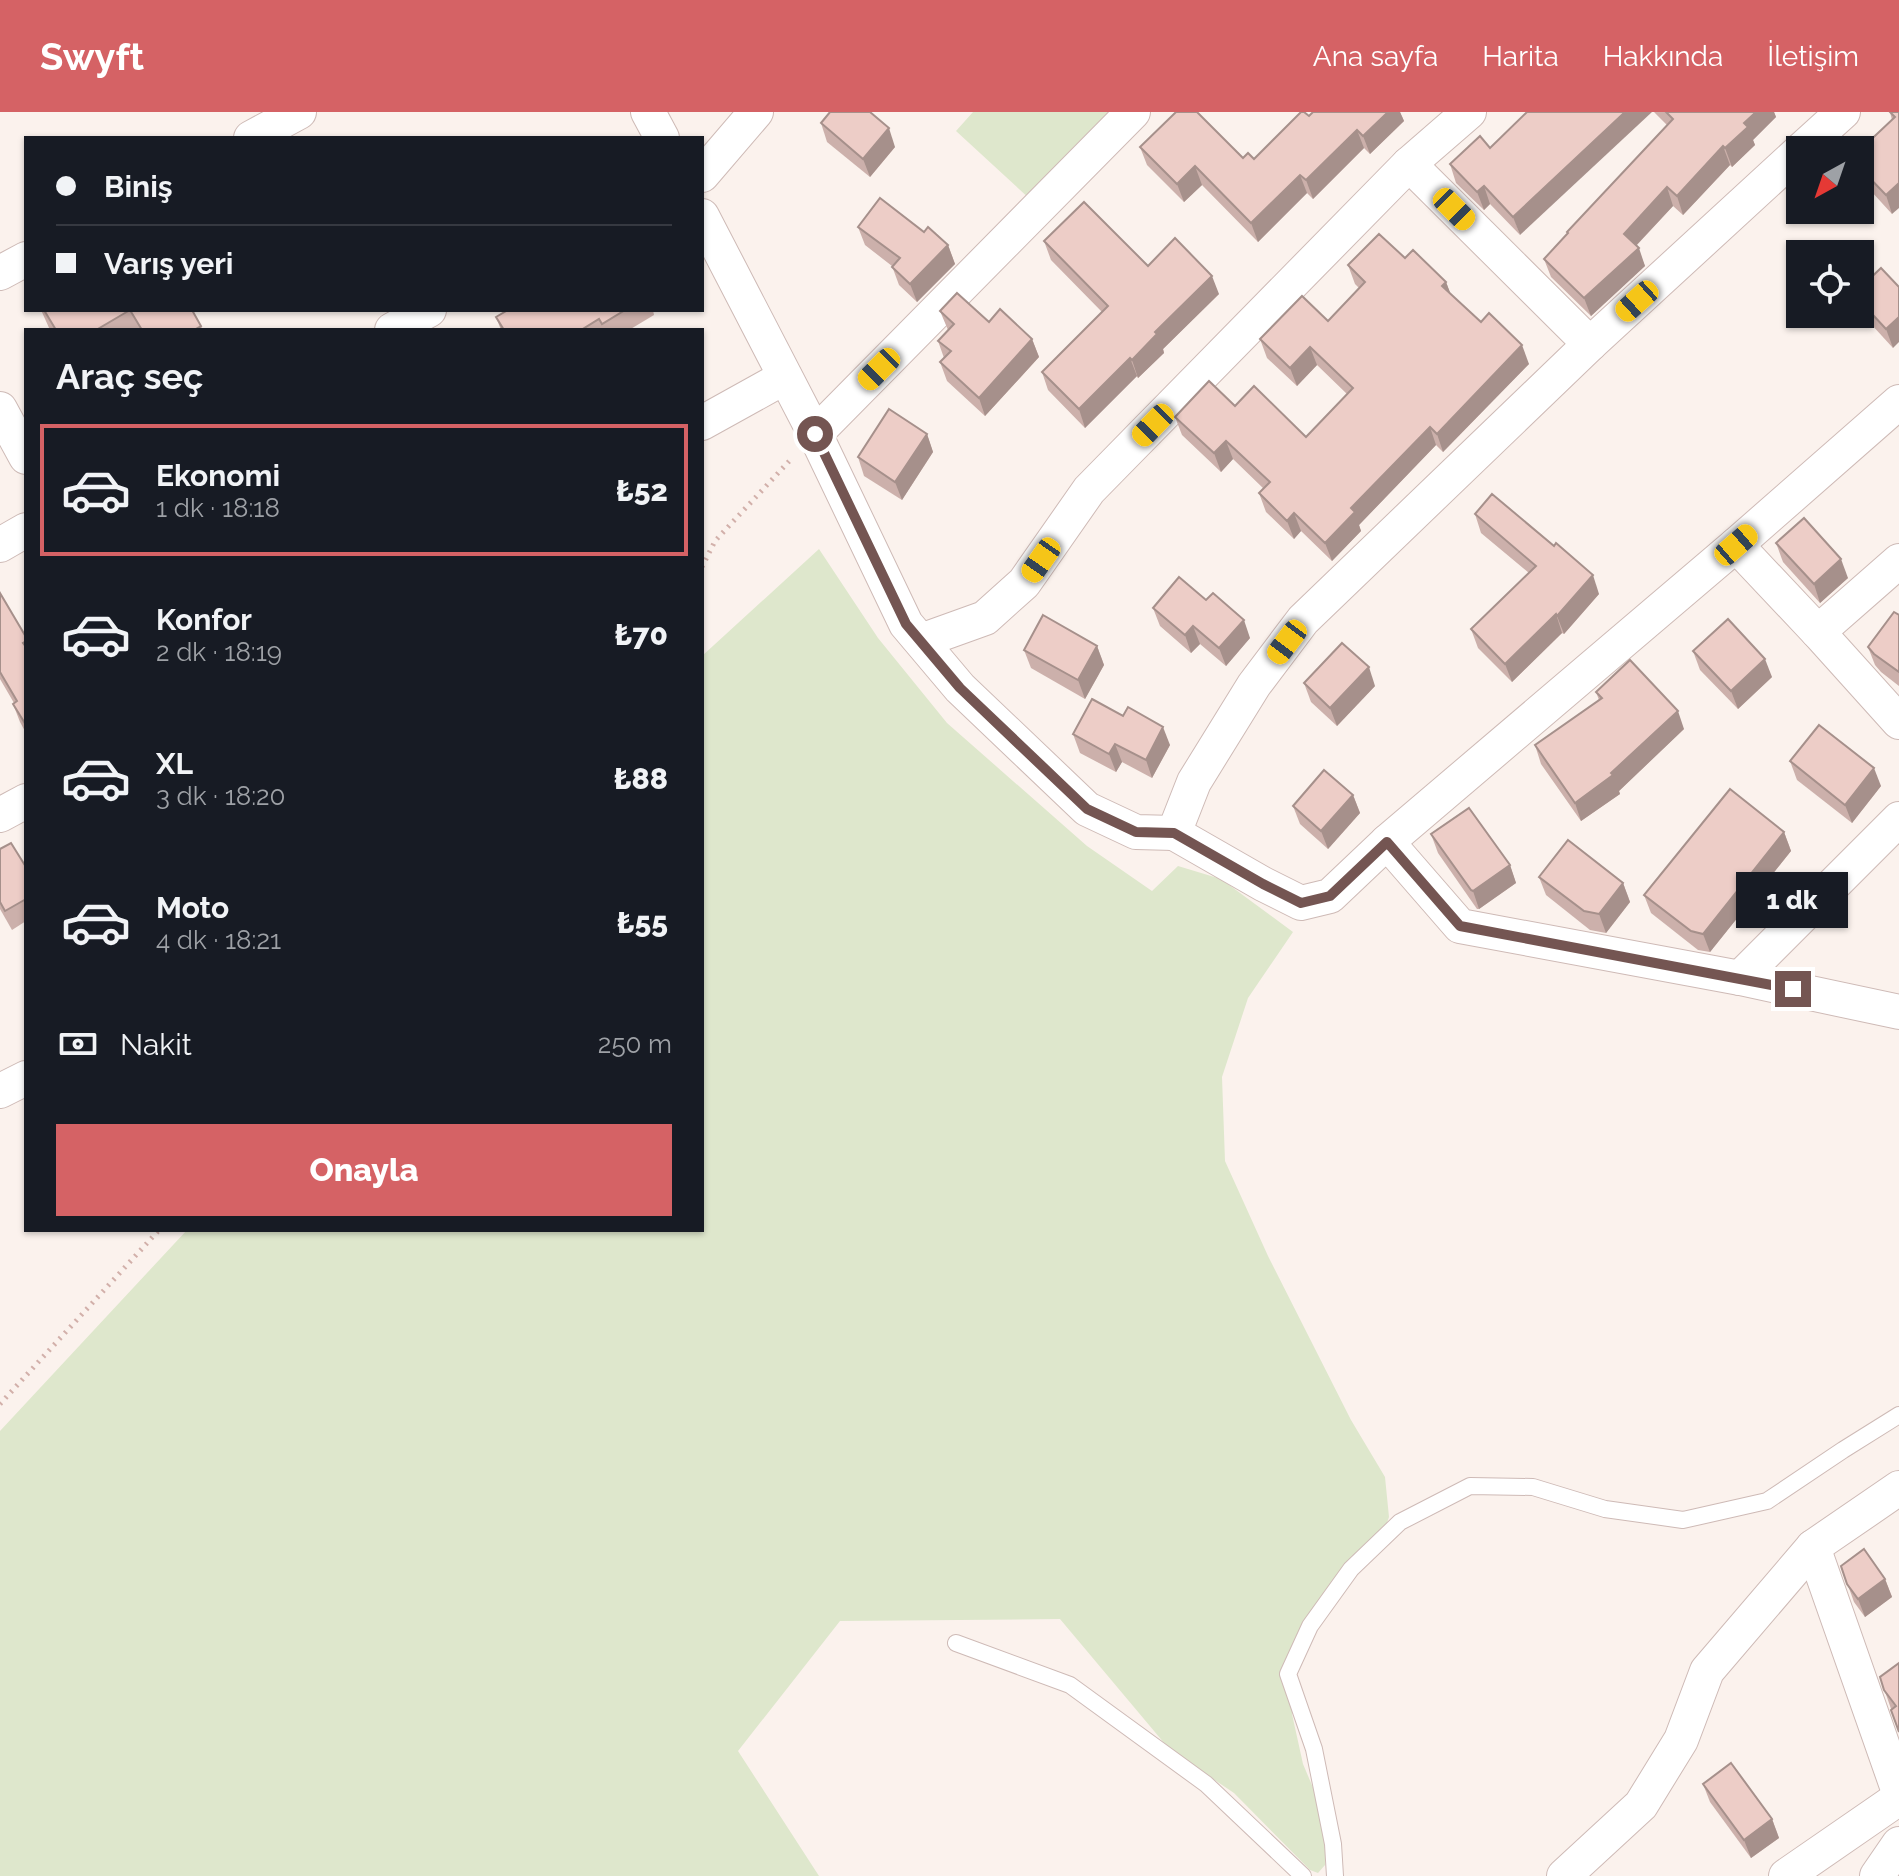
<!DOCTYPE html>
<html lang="tr">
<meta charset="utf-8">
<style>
:root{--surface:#171b24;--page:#20242c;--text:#f1f3f6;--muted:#9ea1a6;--line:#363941;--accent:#d56265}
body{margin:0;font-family:Raleway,sans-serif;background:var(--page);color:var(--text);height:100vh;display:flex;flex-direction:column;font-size:30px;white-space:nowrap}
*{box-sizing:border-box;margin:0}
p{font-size:26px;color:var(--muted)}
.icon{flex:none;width:44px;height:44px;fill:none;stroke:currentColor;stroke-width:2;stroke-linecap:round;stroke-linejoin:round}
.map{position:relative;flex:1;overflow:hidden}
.sheet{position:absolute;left:24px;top:216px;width:680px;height:904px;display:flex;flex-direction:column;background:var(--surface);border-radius:0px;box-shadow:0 2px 6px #0004}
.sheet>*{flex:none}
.guide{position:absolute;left:24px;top:24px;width:680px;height:176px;border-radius:0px;box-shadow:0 2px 6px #0004;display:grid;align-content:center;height:176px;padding:0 32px;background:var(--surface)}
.needle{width:52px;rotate:220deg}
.controls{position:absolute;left:1786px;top:24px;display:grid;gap:16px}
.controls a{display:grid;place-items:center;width:88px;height:88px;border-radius:0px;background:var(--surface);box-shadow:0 2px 6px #0004;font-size:40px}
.end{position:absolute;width:36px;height:36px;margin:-18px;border:10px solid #745552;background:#fff;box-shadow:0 0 0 4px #fff}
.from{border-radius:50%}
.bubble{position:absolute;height:56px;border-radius:0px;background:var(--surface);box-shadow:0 2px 6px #0004;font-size:26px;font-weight:800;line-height:56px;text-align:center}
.car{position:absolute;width:24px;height:48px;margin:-24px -12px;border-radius:10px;box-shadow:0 0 6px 2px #0007;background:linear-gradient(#f5c518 24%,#345 0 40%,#f5c518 0 76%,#345 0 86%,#f5c518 0)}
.guide b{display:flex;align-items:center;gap:28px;height:76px;font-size:30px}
.guide b+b{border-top:2px solid var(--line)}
.guide i{width:20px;height:20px;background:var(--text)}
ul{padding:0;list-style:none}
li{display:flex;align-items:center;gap:24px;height:132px;margin:0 16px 12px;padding:0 16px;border:4px solid transparent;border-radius:0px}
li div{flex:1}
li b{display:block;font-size:30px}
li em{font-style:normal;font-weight:800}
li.current{border-color:var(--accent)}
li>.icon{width:72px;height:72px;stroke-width:1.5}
h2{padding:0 32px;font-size:36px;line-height:96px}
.pay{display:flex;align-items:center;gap:20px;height:88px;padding:0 32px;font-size:30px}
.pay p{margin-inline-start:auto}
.cta{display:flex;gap:16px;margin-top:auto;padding:16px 32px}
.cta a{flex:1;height:92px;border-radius:0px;background:var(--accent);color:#fff;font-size:32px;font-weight:800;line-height:92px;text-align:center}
header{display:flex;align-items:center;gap:48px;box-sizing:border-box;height:112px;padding:0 40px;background:var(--accent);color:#fff}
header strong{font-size:38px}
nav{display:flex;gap:44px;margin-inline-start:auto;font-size:28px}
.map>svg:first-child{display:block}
</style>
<header>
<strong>Swyft</strong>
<nav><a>Ana sayfa</a><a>Harita</a><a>Hakkında</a><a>İletişim</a></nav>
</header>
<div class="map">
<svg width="1899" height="1764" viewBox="0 0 1899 1764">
<rect width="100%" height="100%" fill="#fbf2ed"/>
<g fill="#dee7cc">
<path d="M973 0H1115L1096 18 1084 25 1032 89 956 19Z"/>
<path d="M819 437 878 526 947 611 1087 734 1152 779 1178 754 1221 767 1293 820 1248 886 1222 965 1225 1049 1268 1144 1351 1308 1385 1365 1389 1405 1379 1434 1314 1518 1294 1566 1292 1602 1303 1652 1325 1704V1753L1318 1761 1310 1758 1234 1681 1170 1638 1060 1507 840 1509 738 1639 819 1764H0V1319L187 1118H702V544Z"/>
</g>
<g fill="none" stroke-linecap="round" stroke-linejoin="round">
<g stroke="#cebab6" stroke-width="18">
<g id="service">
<path d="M956 1531 1070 1573 1206 1672 1303 1764"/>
<path d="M1335 1764 1333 1732 1314 1637 1288 1562 1310 1514 1351 1457 1400 1410 1470 1374 1533 1375 1605 1397 1683 1408 1767 1389 1843 1338 1899 1303"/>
</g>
</g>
<g stroke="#cebab6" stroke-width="36">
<g id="minor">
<path d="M648 0 662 26"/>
<path d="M251 26 299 0"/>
<path d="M1801 38 1843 0"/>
<path d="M1409 52 1590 232"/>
<path d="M702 63 756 0"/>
<path d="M702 104 815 322 906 512 960 576 1087 697 1136 720 1174 721 1194 670 1254 573 1303 508 1590 232 1800 39"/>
<path d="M0 161 26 147"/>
<path d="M392 218 429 198"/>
<path d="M1899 290 1736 433 1387 730 1460 814 1740 866 1899 900"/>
<path d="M0 297 26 345"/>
<path d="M702 311 785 265"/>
<path d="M815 322 1133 0"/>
<path d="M0 433 26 418"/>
<path d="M1736 433 1818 520 1899 610"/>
<path d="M1818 520 1899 449"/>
<path d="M921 529 985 506 1024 471 1089 378 1409 52 1469 0"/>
<path d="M0 703 26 689"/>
<path d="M1174 721 1263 772 1301 791 1330 784 1387 730"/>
<path d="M1740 866 1899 707"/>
<path d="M0 979 26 966"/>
<path d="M1813 1435 1899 1680"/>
<path d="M1564 1764 1641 1693 1681 1628 1707 1559 1813 1435 1899 1376"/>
<path d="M1786 1764 1899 1686"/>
<path d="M1877 1764 1899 1732"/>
</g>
</g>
<g stroke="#d2b0aa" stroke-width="5" stroke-dasharray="2 6" stroke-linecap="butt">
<path d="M702 455 715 429 793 345"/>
<path d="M0 1292 159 1118"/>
</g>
<use href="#service" stroke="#fff" stroke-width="16"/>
<use href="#minor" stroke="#fff" stroke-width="34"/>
</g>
<g fill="#ccb0ab">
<path d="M1313 0H1400L1404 9 1370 42 1364 36 1313 87 1307 81 1258 130 1202 73 1184 90 1147 53 1140 35 1254 47Z"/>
<path d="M1654 0H1774L1776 5 1753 28 1755 33 1732 55 1730 53 1683 103 1673 94 1636 134 1645 154 1591 204 1551 165 1544 147 1567 122V120L1667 13Z"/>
<path d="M1890 0H1899L1892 102 1860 67V38L1892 8Z"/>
<path d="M821 11 895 35 870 65 827 30Z"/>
<path d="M1490 36 1520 123 1490 92 1484 98 1456 71 1450 52Z"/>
<path d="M858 115 924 120 948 133 955 152 917 190 899 173 892 154 865 133Z"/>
<path d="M1044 129 1148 154 1219 182 1163 237 1164 241 1138 266 1137 264 1085 316 1048 278 1042 260 1102 200 1051 148Z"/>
<path d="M1405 146 1446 170 1450 181 1481 210 1529 252 1443 340 1436 333 1359 413 1361 419 1332 449 1301 419 1294 427 1266 400 1259 381 1264 377 1233 347 1221 360 1182 323 1175 305 1235 294 1306 325 1347 282 1317 253 1297 274 1267 246 1260 227 1328 209 1359 176 1355 172 1348 153Z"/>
<path d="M1881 156 1893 236 1860 200V176Z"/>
<path d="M41 198H192L203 218H50Z"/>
<path d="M508 198H653L654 203 629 218H501L496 205Z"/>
<path d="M940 199 989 210 1032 227 1039 245 985 304 947 269 940 250 944 246 938 229 948 218Z"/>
<path d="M927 322 933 340 902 388 864 364 858 345Z"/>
<path d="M1475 402 1599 482 1564 522 1562 521 1512 570 1478 536 1471 517 1529 461 1481 421Z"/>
<path d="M1776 431 1848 466 1820 491 1783 450Z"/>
<path d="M0 481 26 525V621L20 610 13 592 14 591 0 567Z"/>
<path d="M1153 496 1250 526 1226 554 1200 532 1191 541 1160 514Z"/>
<path d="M1899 503V574L1881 560 1875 553 1868 535Z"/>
<path d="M1097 534 1104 553 1085 587 1031 556 1024 538Z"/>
<path d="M1693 539 1772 565 1738 597 1700 558Z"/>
<path d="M1304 571 1375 574 1337 614 1311 590Z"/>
<path d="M1596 580 1684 617 1619 679 1620 682 1581 709 1541 652 1535 633 1599 588Z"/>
<path d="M1123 604 1170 633 1152 666 1122 650 1116 660 1080 641 1073 622Z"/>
<path d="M1790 649 1881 674 1852 711 1797 668Z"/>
<path d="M1353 683 1360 701 1328 737 1300 712 1293 694Z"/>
<path d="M1784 720 1791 739 1710 840 1698 838 1651 801 1644 783 1674 747Z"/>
<path d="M1431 722 1510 753 1516 771 1479 797H1477L1438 741Z"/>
<path d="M0 737 26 755V809L12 818 0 797Z"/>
<path d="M1539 765 1623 771 1630 790 1606 821 1590 818 1546 783Z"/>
<path d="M1841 1454 1885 1467 1892 1485 1865 1505 1854 1490Z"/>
<path d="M1899 1551V1620L1880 1565Z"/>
<path d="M1703 1672 1772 1707 1779 1726 1751 1746 1710 1690Z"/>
</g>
<g fill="#a6908b">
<path d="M1388 0H1400L1404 9 1370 42 1363 24Z"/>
<path d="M1625 0H1652L1520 123 1513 105Z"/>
<path d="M1756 0H1774L1776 5 1753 28 1755 33 1732 55 1725 36 1744 11Z"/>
<path d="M889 16 895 35 870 65 863 47Z"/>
<path d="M1357 18 1364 36 1313 87 1306 68Z"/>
<path d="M1723 34 1730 53 1683 103 1677 84Z"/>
<path d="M1195 54 1202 73 1184 90 1177 72Z"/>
<path d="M1300 63 1307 81 1258 130 1251 111Z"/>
<path d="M1899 71V96L1892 102 1886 83Z"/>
<path d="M1484 74 1490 92 1484 98 1477 80Z"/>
<path d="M1667 75 1673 94 1630 140 1624 122Z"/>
<path d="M948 133 955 152 917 190 910 172Z"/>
<path d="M1639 136 1645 154 1591 204 1584 186Z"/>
<path d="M1212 164 1219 182 1163 237 1164 241 1138 266 1132 248 1155 220Z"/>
<path d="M1446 170 1453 188 1442 174Z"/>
<path d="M1899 205V230L1893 236 1886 217Z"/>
<path d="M1032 227 1039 245 985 304 979 286Z"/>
<path d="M1522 233 1529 252 1443 340 1437 322Z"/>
<path d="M1310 235 1317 253 1297 274 1290 256Z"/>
<path d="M1130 246 1137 264 1085 316 1079 297Z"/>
<path d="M1430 315 1436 333 1359 413 1361 419 1332 449 1325 431 1351 396Z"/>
<path d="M927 322 933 340 902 388 895 370Z"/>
<path d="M1226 329 1233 347 1221 360 1214 341Z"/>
<path d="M1294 401 1301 419 1294 427 1287 409Z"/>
<path d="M1841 447 1848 466 1820 491 1814 472Z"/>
<path d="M1593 463 1599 482 1564 522 1557 504Z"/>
<path d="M1556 502 1562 521 1512 570 1505 552Z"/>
<path d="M1244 508 1250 526 1226 554 1219 536Z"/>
<path d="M1193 514 1200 532 1191 541 1185 523Z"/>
<path d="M1097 534 1104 553 1085 587 1078 568Z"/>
<path d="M1765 547 1772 565 1738 597 1731 579Z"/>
<path d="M1369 555 1375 574 1337 614 1330 596Z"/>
<path d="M1678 599 1684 617 1619 679 1620 682 1581 709 1575 691 1611 661Z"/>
<path d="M1163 615 1170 633 1152 666 1146 648Z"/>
<path d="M1115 632 1122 650 1116 660 1109 642Z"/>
<path d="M1874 656 1881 674 1852 711 1845 693Z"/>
<path d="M1353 683 1360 701 1328 737 1321 719Z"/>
<path d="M1784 720 1791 739 1710 840 1703 822Z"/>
<path d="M1510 753 1516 771 1479 797 1473 779Z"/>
<path d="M1623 771 1630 790 1606 821 1599 802Z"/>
<path d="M1885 1467 1892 1485 1865 1505 1858 1487Z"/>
<path d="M1772 1707 1779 1726 1751 1746 1744 1728Z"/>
</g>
<g fill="#edcdc7" stroke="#a6908b" stroke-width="2">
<path d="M830 0H870L889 16 863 47 821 11Z"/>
<path d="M1176 0H1197L1243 46 1248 41 1254 47 1301 0H1304L1309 4 1313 0H1388L1363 24 1357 18 1306 68 1300 63 1251 111 1195 54 1177 72 1140 35Z"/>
<path d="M1527 0H1625L1513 105 1484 74 1477 80 1450 52 1480 24 1490 36Z"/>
<path d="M1666 0H1756L1744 11 1748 15 1725 36 1723 34 1677 84 1667 75 1624 122 1639 136 1584 186 1544 147 1568 121 1567 120 1673 7Z"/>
<path d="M1890 0H1899V71L1886 83 1860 56V38L1895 5Z"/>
<path d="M880 86 924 120 928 115 948 133 910 172 892 155 900 146 858 115Z"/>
<path d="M1084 90 1148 154 1175 126 1212 164 1155 220 1157 222 1132 248 1130 246 1079 297 1042 260 1108 194 1044 129Z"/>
<path d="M1379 122 1405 146 1413 138 1446 170 1442 174 1481 210 1489 201 1522 233 1437 322 1430 315 1351 396 1355 400 1325 431 1294 401 1287 409 1259 381 1270 370 1226 329 1214 341 1175 305 1209 269 1235 294 1254 274 1306 325 1353 276 1310 235 1290 256 1260 227 1302 184 1328 209 1365 170 1348 153Z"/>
<path d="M1881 156 1899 175V205L1886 217 1860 189V176Z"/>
<path d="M957 181 989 210 1000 197 1032 227 979 286 940 250 951 239 938 229 954 212 940 199Z"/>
<path d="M44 198H192L201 214 194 218H142L130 198 96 218H56Z"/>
<path d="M508 198H625L602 212 599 207 581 218H504L496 205Z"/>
<path d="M889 297 927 322 895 370 858 345Z"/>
<path d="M1492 382 1554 434 1556 431 1593 463 1557 504 1556 502 1505 552 1471 517 1536 454 1475 402Z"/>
<path d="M1804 406 1841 447 1814 472 1776 431Z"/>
<path d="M1179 465 1206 488 1213 481 1244 508 1219 536 1193 514 1185 523 1153 496Z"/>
<path d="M0 481 26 525V529L23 531 26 535V613L13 592 17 589 0 560Z"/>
<path d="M1894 500 1899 503V560L1874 542 1868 535Z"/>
<path d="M1043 503 1097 534 1078 568 1024 538Z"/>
<path d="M1728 507 1765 547 1731 579 1693 539Z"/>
<path d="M1342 531 1369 555 1330 596 1304 571Z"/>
<path d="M1630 548 1678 599 1611 661 1613 663 1575 691 1535 633 1602 586 1596 580Z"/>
<path d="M1092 587 1123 604 1128 595 1163 615 1146 648 1115 632 1109 642 1073 622Z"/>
<path d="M1819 613 1874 656 1845 693 1790 649Z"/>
<path d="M1324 658 1353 683 1321 719 1293 694Z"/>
<path d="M1730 677 1784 720 1703 822 1691 819 1644 783Z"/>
<path d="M1469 696 1510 753 1473 779 1471 778 1431 722Z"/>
<path d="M1568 728 1623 771 1599 802 1584 799 1539 765Z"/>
<path d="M11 731 26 755V787L5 799 0 790V737Z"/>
<path d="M1864 1437 1885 1467 1858 1487 1847 1472 1841 1454Z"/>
<path d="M1899 1551V1620L1891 1598 1896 1594 1884 1578 1880 1565Z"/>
<path d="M1731 1651 1772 1707 1744 1728 1703 1672Z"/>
</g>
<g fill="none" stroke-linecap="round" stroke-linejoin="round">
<path stroke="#745552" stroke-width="10" d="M815 322 906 512 960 576 1087 697 1136 720 1174 721 1263 772 1301 791 1330 784 1387 730 1460 814 1793 877"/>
</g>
</svg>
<div class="controls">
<a><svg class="needle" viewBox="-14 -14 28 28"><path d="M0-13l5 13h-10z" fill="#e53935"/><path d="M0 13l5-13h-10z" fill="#9ea1a6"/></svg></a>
<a><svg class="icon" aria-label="locate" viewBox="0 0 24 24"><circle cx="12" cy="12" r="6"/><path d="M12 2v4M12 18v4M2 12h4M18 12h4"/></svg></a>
</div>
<i class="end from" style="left:815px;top:322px"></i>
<i class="end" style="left:1793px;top:877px"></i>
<div class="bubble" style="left:1736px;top:760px;width:112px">1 dk</div>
<i class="car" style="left:1454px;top:97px;rotate:135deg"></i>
<i class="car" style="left:1637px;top:189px;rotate:228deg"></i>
<i class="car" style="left:879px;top:257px;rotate:225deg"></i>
<i class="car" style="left:1153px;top:313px;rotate:224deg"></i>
<i class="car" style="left:1736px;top:433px;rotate:49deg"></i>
<i class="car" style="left:1041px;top:448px;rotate:215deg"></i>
<i class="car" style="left:1287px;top:530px;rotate:217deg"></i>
<div class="guide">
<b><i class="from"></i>Biniş</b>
<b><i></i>Varış yeri</b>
</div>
<section class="sheet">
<h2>Araç seç</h2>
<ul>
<li class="current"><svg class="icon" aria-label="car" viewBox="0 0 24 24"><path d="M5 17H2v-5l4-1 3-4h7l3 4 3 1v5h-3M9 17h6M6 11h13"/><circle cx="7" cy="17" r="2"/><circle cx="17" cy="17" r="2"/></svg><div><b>Ekonomi</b><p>1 dk · 18:18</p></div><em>₺52</em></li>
<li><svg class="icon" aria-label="car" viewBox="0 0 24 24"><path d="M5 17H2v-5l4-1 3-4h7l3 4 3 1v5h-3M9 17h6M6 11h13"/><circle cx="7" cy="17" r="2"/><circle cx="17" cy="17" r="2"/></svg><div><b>Konfor</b><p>2 dk · 18:19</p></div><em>₺70</em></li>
<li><svg class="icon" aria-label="car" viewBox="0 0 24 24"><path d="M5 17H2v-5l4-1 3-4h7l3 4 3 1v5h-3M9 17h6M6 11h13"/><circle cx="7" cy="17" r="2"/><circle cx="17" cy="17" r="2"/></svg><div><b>XL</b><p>3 dk · 18:20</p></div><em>₺88</em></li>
<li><svg class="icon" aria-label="car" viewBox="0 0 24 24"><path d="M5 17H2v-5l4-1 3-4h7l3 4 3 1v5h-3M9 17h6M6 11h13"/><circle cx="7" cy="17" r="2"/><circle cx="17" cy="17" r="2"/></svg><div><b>Moto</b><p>4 dk · 18:21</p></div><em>₺55</em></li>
</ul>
<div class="pay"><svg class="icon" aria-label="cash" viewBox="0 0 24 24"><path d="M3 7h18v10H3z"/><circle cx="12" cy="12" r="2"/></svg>Nakit<p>250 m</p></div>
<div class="cta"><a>Onayla</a></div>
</section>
</div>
